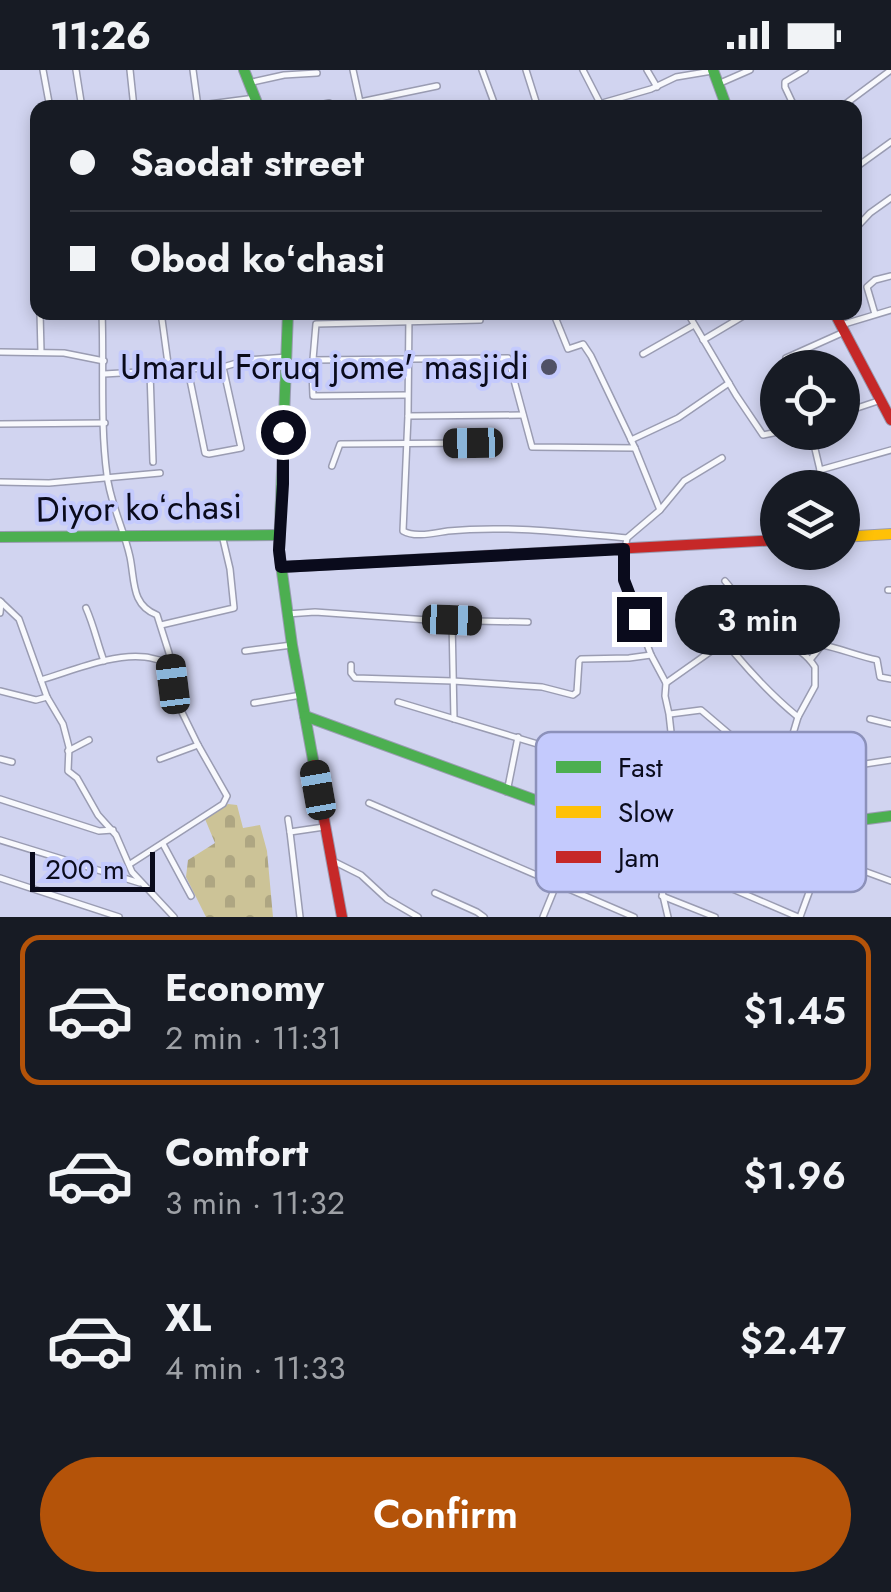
<!DOCTYPE html>
<meta charset="utf-8">
<style>
:root{--surface:#171b24;--page:#242831;--text:#f1f3f6;--muted:#9ea1a6;--line:#363941;--accent:#b45309}
body{margin:0;font-family:Jost,sans-serif;background:var(--page);color:var(--text);height:100vh;display:flex;flex-direction:column;font-size:38px;white-space:nowrap}
*{box-sizing:border-box;margin:0}
p{font-size:32px;color:var(--muted)}
.icon{flex:none;width:55px;height:55px;fill:none;stroke:currentColor;stroke-width:2;stroke-linecap:round;stroke-linejoin:round}
.map{position:relative;height:847px;overflow:hidden}
.side{display:flex;flex-direction:column;background:var(--surface);flex:1}
.side>*{flex:none}
.guide{position:absolute;left:30px;top:30px;width:832px;height:220px;border-radius:20px;box-shadow:0 5px 15px #0003;display:grid;align-content:center;height:220px;padding:0 40px;background:var(--surface)}
.tools{position:absolute;left:760px;top:280px;display:grid;gap:20px}
.tools a{display:grid;place-items:center;width:100px;height:100px;border-radius:50%;background:var(--surface);box-shadow:0 5px 15px #0003;font-size:50px}
.scale{position:absolute;left:30px;bottom:25px;width:125px;box-sizing:border-box;padding-left:10px;border:5px solid #0a0b1c;border-top:0;font-size:28px;line-height:35px;white-space:nowrap;color:#0a0b1c;-webkit-text-stroke:8px #c4cafd;paint-order:stroke}
.end{position:absolute;width:45px;height:45px;margin:-22px;border:12px solid #0a0b1c;background:#fff;box-shadow:0 0 0 5px #fff}
.from{border-radius:50%}
.bubble{position:absolute;height:70px;border-radius:35px;background:var(--surface);box-shadow:0 5px 15px #0003;font-size:32px;font-weight:600;line-height:70px;text-align:center}
.car{position:absolute;width:30px;height:60px;margin:-30px -15px;border-radius:12px;box-shadow:0 0 8px 2px #0007;background:linear-gradient(#222 24%,#8ab4d8 0 40%,#222 0 76%,#8ab4d8 0 86%,#222 0)}
.guide b{display:flex;align-items:center;gap:35px;height:95px;font-size:38px}
.guide b+b{border-top:2px solid var(--line)}
.guide i{width:25px;height:25px;background:var(--text)}
ul{padding:18px 0 0;list-style:none}
li{display:flex;align-items:center;gap:30px;height:150px;margin:0 20px 15px;padding:0 20px;border:5px solid transparent;border-radius:20px}
li div{flex:1}
li b{display:block;font-size:38px}
li em{font-style:normal;font-weight:600}
li.active{border-color:var(--accent)}
li>.icon{width:90px;height:90px;stroke-width:1.5}
.primary-button{display:flex;gap:20px;margin-top:auto;padding:20px 40px}
.primary-button a{flex:1;height:115px;border-radius:60px;background:var(--accent);color:#fff;font-size:40px;font-weight:600;line-height:115px;text-align:center}
.status{display:flex;justify-content:space-between;align-items:center;height:70px;padding:0 50px;background:var(--surface);direction:ltr}
.status svg{height:28px;fill:currentColor}
.map>svg:first-child{display:block}
</style>
<div class="status"><b>11:26</b><svg viewBox="0 0 49 12"><path d="M0 12V9h3v3zM5 12V6h3v6zM10 12V3h3v9zM15 12V0h3v12zM26 1h20v11H26zM47 4h2v5h-2z"/></svg></div>
<div class="map">
<svg width="891" height="847" viewBox="0 0 891 847">
<defs>
<pattern id="cemetery-stones" width="16" height="16" patternUnits="userSpaceOnUse" patternTransform="scale(2.5)"><rect width="16" height="16" fill="#ccc397"/><path d="M2 7V4a2 2 0 0 1 4 0v3zM10 15v-3a2 2 0 0 1 4 0v3z" fill="#aea682"/></pattern>
</defs>
<rect width="100%" height="100%" fill="#d1d4f0"/>
<path fill="url(#cemetery-stones)" d="M228 734 237 735 243 758 260 755 267 781 273 847H206L186 807 188 790 215 773 205 749Z"/>
<g fill="none" stroke-linecap="round" stroke-linejoin="round">
<g stroke="#9a9cb2" stroke-width="8">
<g id="street">
<path d="M43 0 50 38"/>
<path d="M76 0 82 38"/>
<path d="M130 0 134 38"/>
<path d="M193 0 198 37"/>
<path d="M353 0 360 32 437 16"/>
<path d="M482 0 496 38"/>
<path d="M526 0 538 38"/>
<path d="M583 0 600 33"/>
<path d="M647 0 657 17"/>
<path d="M248 13 284 5 317 3"/>
<path d="M718 14 750 0"/>
<path d="M794 36 785 17V12L805 0"/>
<path d="M179 38 255 28"/>
<path d="M305 38 329 33"/>
<path d="M585 38 651 19 676 7 712 1"/>
<path d="M840 38 891 0"/>
<path d="M855 98 891 72"/>
<path d="M855 159 870 143 891 128"/>
<path d="M40 242 41 282"/>
<path d="M102 242C104 295 100 354 107 405 110 433 124 459 130 487 135 511 131 535 157 545L169 583 175 628 198 675 227 726 223 734 130 794"/>
<path d="M161 242 169 301"/>
<path d="M409 242 408 346 403 461C415 468 434 463 448 461 507 455 568 463 627 468"/>
<path d="M553 242 568 279 583 274 591 286 635 378 660 440 627 468 623 490V510L651 585 666 613 665 626 669 644 677 716 662 775"/>
<path d="M687 242 736 325 763 365 778 362"/>
<path d="M875 244 867 217 875 210 891 206"/>
<path d="M841 255 891 240"/>
<path d="M703 270 750 242"/>
<path d="M0 282 64 283 104 291"/>
<path d="M643 284 694 255"/>
<path d="M786 288 844 262"/>
<path d="M313 290 508 288 532 377 635 378"/>
<path d="M188 300 205 383 209 384 241 378 223 297"/>
<path d="M286 300 312 301"/>
<path d="M150 302 153 392"/>
<path d="M104 304 223 297 247 290 287 287"/>
<path d="M407 325 313 326 312 301 316 254 480 250"/>
<path d="M842 343 881 330"/>
<path d="M408 346 523 345"/>
<path d="M0 354 105 353"/>
<path d="M811 362 820 400V418"/>
<path d="M631 370 678 348 729 313"/>
<path d="M332 396 340 374 473 373"/>
<path d="M820 400 891 380"/>
<path d="M0 412 49 413 160 403"/>
<path d="M660 440 684 411 722 388"/>
<path d="M725 511C738 526 749 543 763 557 780 573 802 576 815 597V616L798 647 780 707 787 718 800 756"/>
<path d="M888 520H891"/>
<path d="M0 531 19 549 47 627 63 654 69 677 68 701 77 708 98 745 116 765 132 802 174 847"/>
<path d="M86 538C94 556 97 572 104 591"/>
<path d="M702 542C731 581 761 617 798 647"/>
<path d="M0 543 1 532"/>
<path d="M287 544 315 542 428 550 528 552"/>
<path d="M452 550 454 649"/>
<path d="M161 555 234 538 230 499 222 465"/>
<path d="M245 581 292 575"/>
<path d="M810 590 822 575C839 578 858 586 877 590L880 607 891 609"/>
<path d="M351 595V603L355 608 453 611 542 617 573 625 577 622 579 591 581 589 629 588 651 585"/>
<path d="M41 610C72 601 113 583 145 587 154 588 160 591 169 592"/>
<path d="M666 613 724 572"/>
<path d="M0 621 36 630 47 627"/>
<path d="M398 632 677 716"/>
<path d="M254 633 301 625"/>
<path d="M670 644 701 640 780 707 891 690"/>
<path d="M870 649 891 654"/>
<path d="M68 681 89 670"/>
<path d="M0 689 12 692"/>
<path d="M160 689 198 675"/>
<path d="M674 696 754 686"/>
<path d="M507 722 518 667"/>
<path d="M0 729 99 761 113 760"/>
<path d="M673 732 787 718"/>
<path d="M369 733 634 847"/>
<path d="M288 749 290 762"/>
<path d="M0 770 140 813"/>
<path d="M163 774 191 826"/>
<path d="M665 790 798 847"/>
<path d="M333 791 361 805 387 829 418 847"/>
<path d="M810 794 850 796 891 811"/>
<path d="M0 808 119 847"/>
<path d="M435 823 477 842 484 847"/>
<path d="M662 826 715 847"/>
<path d="M300 847 290 762 324 757"/>
<path d="M543 847 583 749"/>
<path d="M668 847 660 813 670 776"/>
<path d="M800 847 811 817 803 758"/>
</g>
</g>
<g stroke="#9a9cb2" stroke-width="12">
<g id="fast">
<path d="M244 0 259 38"/>
<path d="M713 0 727 38"/>
<path d="M288 242 279 480 292 575 314 695"/>
<path d="M0 467 279 465"/>
<path d="M305 646 661 776 891 746"/>
</g>
</g>
<g stroke="#9a9cb2" stroke-width="12">
<path id="slow" d="M842 467 891 464"/>
</g>
<g stroke="#9a9cb2" stroke-width="12">
<g id="jam">
<path d="M834 242 891 350"/>
<path d="M281 497 778 470"/>
<path d="M314 695 342 847"/>
</g>
</g>
<use href="#street" stroke="#f8f9fd" stroke-width="5"/>
<use href="#fast" stroke="#4caf50" stroke-width="10"/>
<use href="#slow" stroke="#ffc107" stroke-width="10"/>
<use href="#jam" stroke="#c62828" stroke-width="10"/>
</g>
<g fill="none" stroke-linecap="round" stroke-linejoin="round">
<path stroke="#0a0b1c" stroke-width="12" d="M283 362V414L279 480 281 497 624 479V510L639 549"/>
</g>
<circle fill="#505166" stroke="#c4cafd" stroke-width="4" cx="549" cy="297" r="10"/>
<g text-anchor="middle" dominant-baseline="central" stroke-width="8" stroke-linejoin="round" paint-order="stroke">
<g font-size="35" fill="#0a0b1c" stroke="#c4cafd" text-anchor="end">
<text x="529" y="297">Umarul Foruq jome' masjidi</text>
</g>
<g font-size="35" fill="#0a0b1c" stroke="#c4cafd">
<text transform="translate(139 438) rotate(-1)">Diyor koʻchasi</text>
</g>
</g>
<rect x="536" y="662" width="330" height="160" rx="15" fill="#c4cafd" stroke="#8c91ba" stroke-width="2.5"/>
<rect x="556" y="691" width="45" height="12" fill="#4caf50"/>
<rect x="556" y="736" width="45" height="12" fill="#ffc107"/>
<rect x="556" y="781" width="45" height="12" fill="#c62828"/>
<g font-size="28" fill="#0a0b1c">
<text x="618" y="707">Fast</text>
<text x="618" y="752">Slow</text>
<text x="618" y="797">Jam</text>
</g>
</svg>
<div class="tools">
<a><svg class="icon" aria-label="locate" viewBox="0 0 24 24"><circle cx="12" cy="12" r="6"/><path d="M12 2v4M12 18v4M2 12h4M18 12h4"/></svg></a>
<a><svg class="icon" aria-label="layers" viewBox="0 0 24 24"><path d="M12 4l9 5-9 5-9-5zM3 14l9 5 9-5"/></svg></a>
</div>
<div class="scale">200 m</div>
<i class="end from" style="left:283px;top:362px"></i>
<i class="end" style="left:639px;top:549px"></i>
<div class="bubble" style="left:675px;top:515px;width:165px">3 min</div>
<i class="car" style="left:473px;top:373px;rotate:269deg"></i>
<i class="car" style="left:452px;top:550px;rotate:92deg"></i>
<i class="car" style="left:173px;top:614px;rotate:353deg"></i>
<i class="car" style="left:318px;top:720px;rotate:350deg"></i>
<div class="guide">
<b><i class="from"></i>Saodat street</b>
<b><i></i>Obod koʻchasi</b>
</div>
</div>
<section class="side">
<ul>
<li class="active"><svg class="icon" aria-label="car" viewBox="0 0 24 24"><path d="M5 17H2v-5l4-1 3-4h7l3 4 3 1v5h-3M9 17h6M6 11h13"/><circle cx="7" cy="17" r="2"/><circle cx="17" cy="17" r="2"/></svg><div><b>Economy</b><p>2 min · 11:31</p></div><em>$1.45</em></li>
<li><svg class="icon" aria-label="car" viewBox="0 0 24 24"><path d="M5 17H2v-5l4-1 3-4h7l3 4 3 1v5h-3M9 17h6M6 11h13"/><circle cx="7" cy="17" r="2"/><circle cx="17" cy="17" r="2"/></svg><div><b>Comfort</b><p>3 min · 11:32</p></div><em>$1.96</em></li>
<li><svg class="icon" aria-label="car" viewBox="0 0 24 24"><path d="M5 17H2v-5l4-1 3-4h7l3 4 3 1v5h-3M9 17h6M6 11h13"/><circle cx="7" cy="17" r="2"/><circle cx="17" cy="17" r="2"/></svg><div><b>XL</b><p>4 min · 11:33</p></div><em>$2.47</em></li>
</ul>
<div class="primary-button"><a>Confirm</a></div>
</section>
